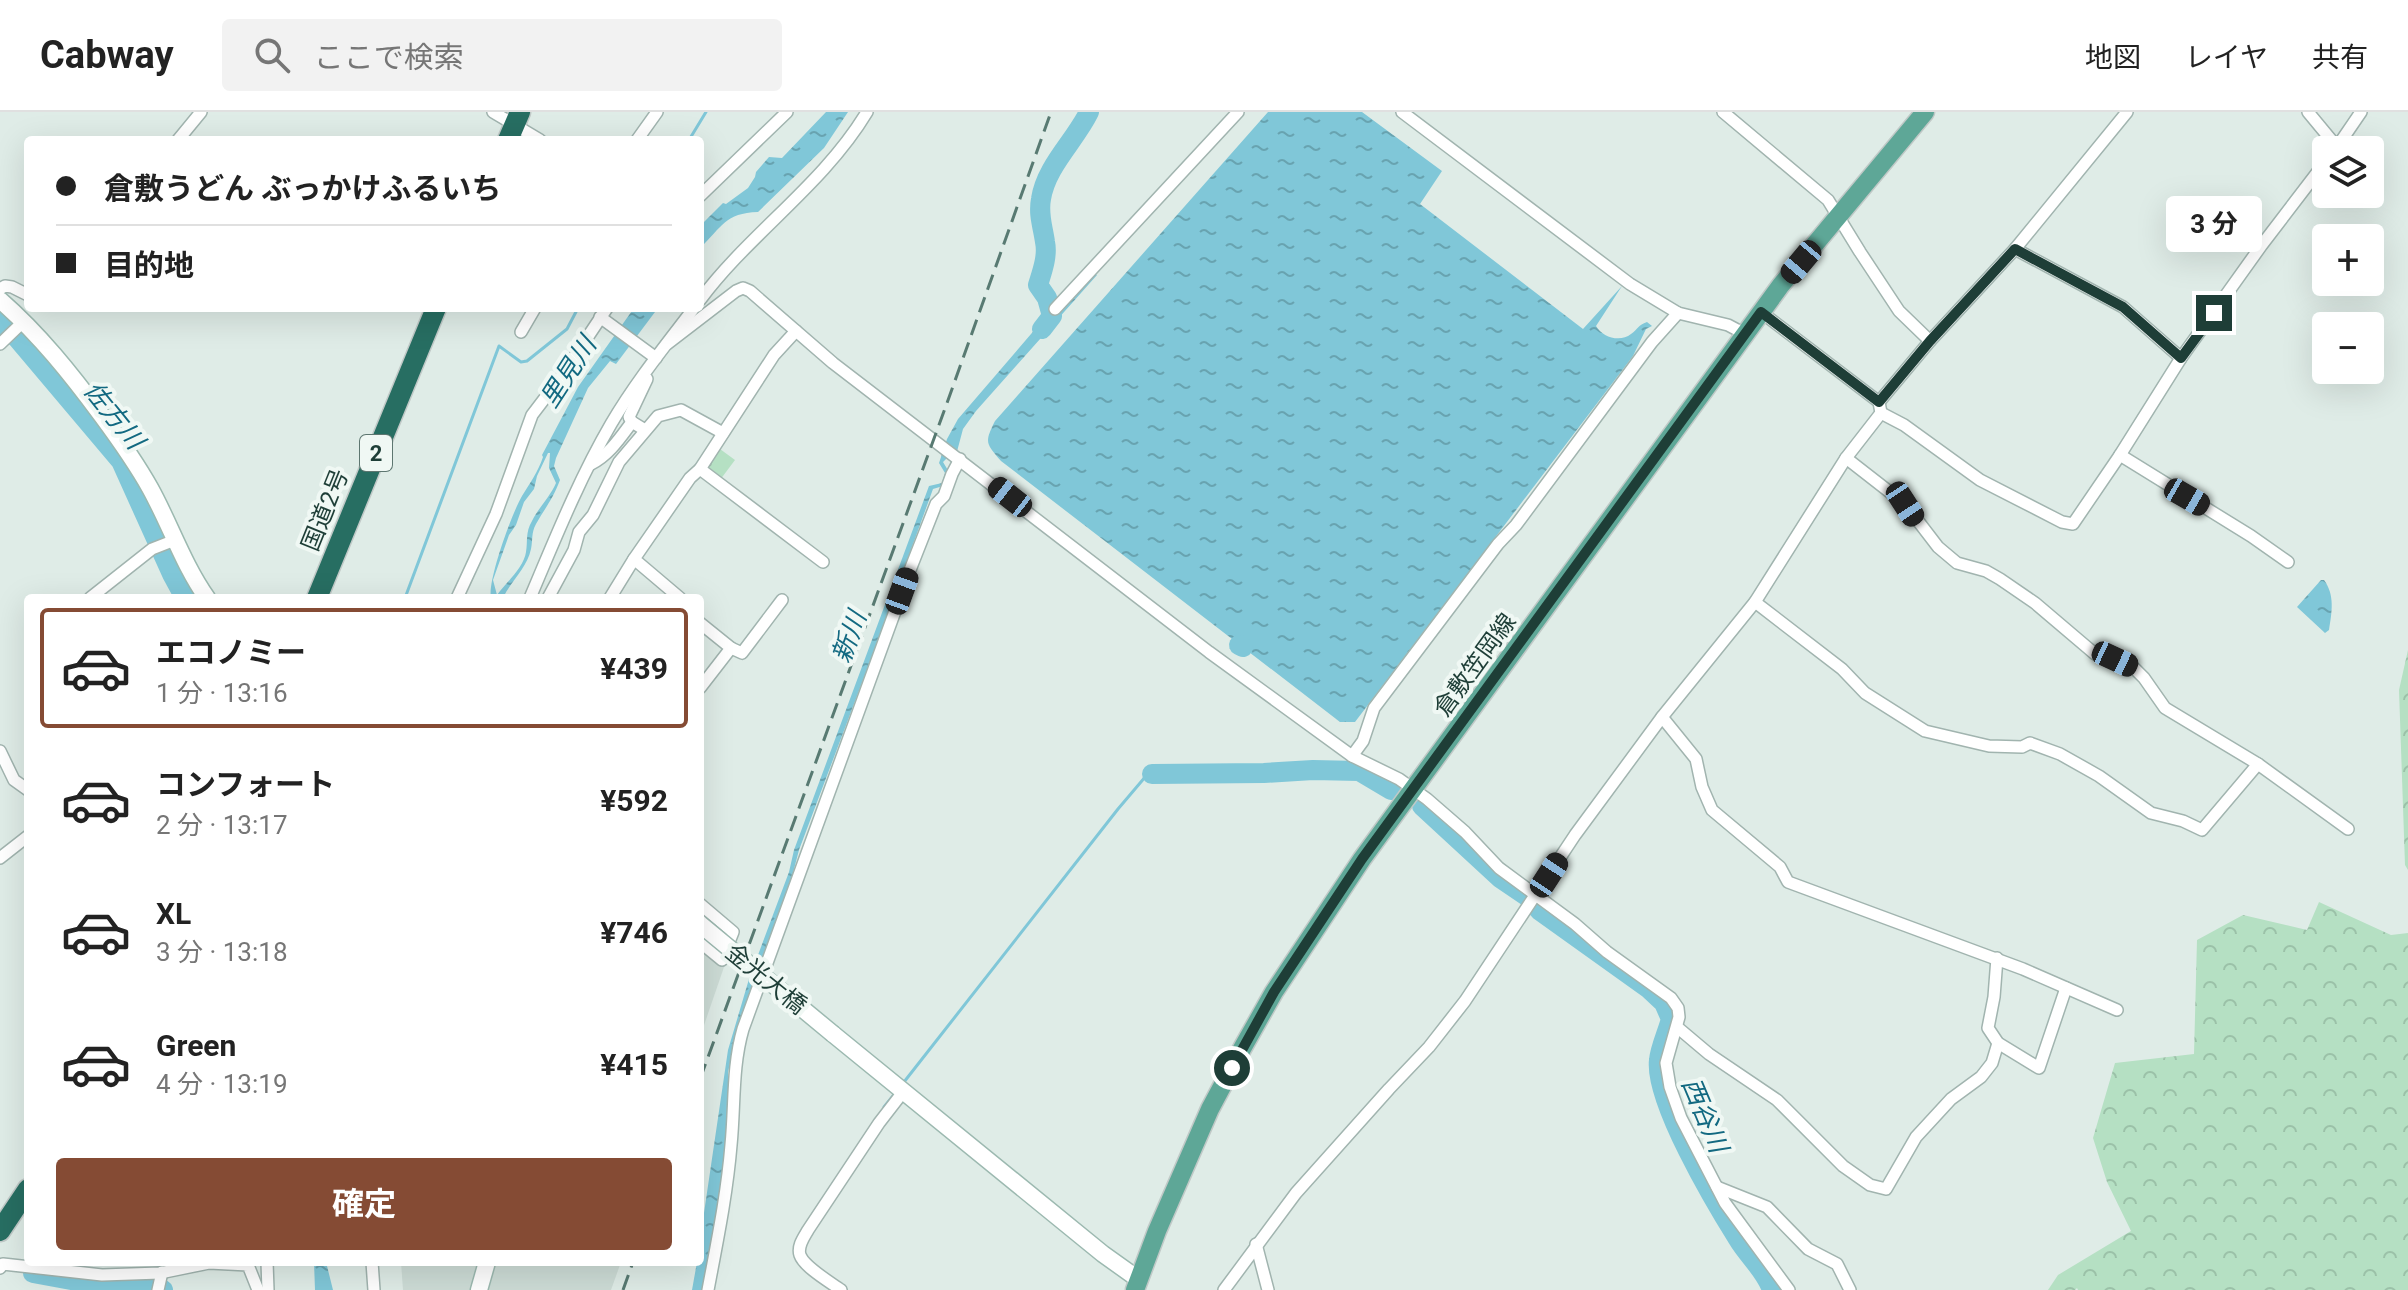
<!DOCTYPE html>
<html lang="ja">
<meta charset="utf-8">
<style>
:root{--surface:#fff;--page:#f2f2f2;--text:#222;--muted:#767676;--line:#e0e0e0;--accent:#854b34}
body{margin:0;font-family:Roboto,"Noto Sans JP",sans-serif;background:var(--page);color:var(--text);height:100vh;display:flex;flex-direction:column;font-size:30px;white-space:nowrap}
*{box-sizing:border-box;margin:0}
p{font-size:26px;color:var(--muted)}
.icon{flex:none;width:44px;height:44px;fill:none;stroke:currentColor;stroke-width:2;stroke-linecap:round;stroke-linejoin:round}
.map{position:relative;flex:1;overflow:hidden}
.drawer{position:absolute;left:24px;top:482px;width:680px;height:672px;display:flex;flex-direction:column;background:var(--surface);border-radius:8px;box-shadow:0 8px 32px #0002}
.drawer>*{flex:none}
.top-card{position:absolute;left:24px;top:24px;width:680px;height:176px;border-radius:8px;box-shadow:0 8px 32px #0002;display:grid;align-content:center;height:176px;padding:0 32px;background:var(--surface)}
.fabs{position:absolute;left:2312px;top:24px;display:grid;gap:16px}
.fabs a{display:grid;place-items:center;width:72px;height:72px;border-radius:8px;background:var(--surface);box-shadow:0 8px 32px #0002;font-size:40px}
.end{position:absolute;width:36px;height:36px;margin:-18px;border:10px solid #1e3e37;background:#fff;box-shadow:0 0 0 4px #fff}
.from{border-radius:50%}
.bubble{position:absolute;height:56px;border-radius:8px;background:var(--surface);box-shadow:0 8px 32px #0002;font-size:26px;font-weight:700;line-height:56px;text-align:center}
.car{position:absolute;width:24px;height:48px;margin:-24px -12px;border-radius:10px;box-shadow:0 0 6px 2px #0007;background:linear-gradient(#222 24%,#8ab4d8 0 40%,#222 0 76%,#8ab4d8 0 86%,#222 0)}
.top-card b{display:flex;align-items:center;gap:28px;height:76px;font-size:30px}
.top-card b+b{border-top:2px solid var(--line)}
.top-card i{width:20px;height:20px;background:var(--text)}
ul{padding:14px 0 0;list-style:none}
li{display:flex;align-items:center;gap:24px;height:120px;margin:0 16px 12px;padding:0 16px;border:4px solid transparent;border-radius:8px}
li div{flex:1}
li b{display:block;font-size:30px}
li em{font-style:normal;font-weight:700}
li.on{border-color:var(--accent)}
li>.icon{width:72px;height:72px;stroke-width:1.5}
.button{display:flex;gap:16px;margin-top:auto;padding:16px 32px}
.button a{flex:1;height:92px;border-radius:8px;background:var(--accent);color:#fff;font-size:32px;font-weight:700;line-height:92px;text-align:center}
header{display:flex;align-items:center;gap:48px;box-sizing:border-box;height:112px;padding:0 40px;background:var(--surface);border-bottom:2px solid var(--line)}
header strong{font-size:38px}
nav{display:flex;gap:44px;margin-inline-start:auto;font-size:28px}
.search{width:560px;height:72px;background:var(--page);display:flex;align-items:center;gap:20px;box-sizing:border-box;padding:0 28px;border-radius:8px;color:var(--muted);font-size:30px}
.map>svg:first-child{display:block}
</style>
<header>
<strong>Cabway</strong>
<div class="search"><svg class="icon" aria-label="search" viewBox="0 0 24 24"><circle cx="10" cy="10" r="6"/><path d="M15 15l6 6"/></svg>ここで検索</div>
<nav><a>地図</a><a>レイヤ</a><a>共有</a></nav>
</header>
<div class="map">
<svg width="2408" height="1178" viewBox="0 0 2408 1178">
<defs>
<pattern id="forest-crowns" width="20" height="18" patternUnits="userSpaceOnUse" patternTransform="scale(2)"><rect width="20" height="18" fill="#b5e0c3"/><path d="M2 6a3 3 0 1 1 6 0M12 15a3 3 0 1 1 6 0" fill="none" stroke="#9bc1a8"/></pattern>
<pattern id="park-tufts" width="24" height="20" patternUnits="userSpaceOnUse" patternTransform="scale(2)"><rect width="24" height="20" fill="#b5e0c3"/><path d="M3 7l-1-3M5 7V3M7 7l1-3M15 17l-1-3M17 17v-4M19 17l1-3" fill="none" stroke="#9bc1a8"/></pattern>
<pattern id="water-ripples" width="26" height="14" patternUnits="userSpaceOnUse" patternTransform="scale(2)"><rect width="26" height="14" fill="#80c7d8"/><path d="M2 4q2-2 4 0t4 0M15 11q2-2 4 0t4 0" fill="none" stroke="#68a3b0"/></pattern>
</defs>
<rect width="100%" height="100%" fill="#dfece7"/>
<g fill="#cddcd6">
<path d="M700 835 724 855 700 925Z"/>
<path d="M401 1150H621L611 1178H403Z"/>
</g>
<g fill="url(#forest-crowns)">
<path d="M2408 538V758L2405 753 2399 578Z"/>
<path d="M2319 790 2391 823 2408 821V1178H2078L2077 1176 2075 1178H2048L2058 1163 2131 1119 2107 1070 2093 1026 2115 951 2194 942 2197 828 2243 803 2307 818Z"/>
</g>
<path fill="url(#park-tufts)" d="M720 337 735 348 720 368 705 357Z"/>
<g fill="url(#water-ripples)" fill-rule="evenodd">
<path d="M826 0H848L824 36 758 100C725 101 722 115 700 136V114L723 91 726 92 748 76 755 65 756 60 769 45 782 46Z"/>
<path d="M1268 0H1362L1442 59 1420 92 1583 217 1622 174 1596 214C1602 225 1620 231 1631 222 1638 217 1638 213 1647 210L1652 214 1646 217 1633 244 1355 610H1340L1001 349C986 331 984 331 995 309Z"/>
<path d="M1093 161 1097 163 976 299 963 317 955 347 948 345 943 350 949 360 943 374 933 377 883 515 799 738 793 761 737 922 728 960 729 1006 721 1084 703 1178H692L697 1150H700V1128L728 938 749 867 789 760 794 738 929 374 942 371 945 361 939 351 947 327 958 307 1037 215 1043 208 1057 202Z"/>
<path d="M634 196H658L616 252 610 249 588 276 556 346 554 354 560 368C553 387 545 396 536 412 531 421 533 428 531 437 527 456 511 469 503 486H491C487 469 512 401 522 384 530 371 538 360 543 345L542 343 578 275ZM548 341H550L549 356 556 371C550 385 539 395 532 409 525 421 528 429 526 440 524 455 506 471 497 483L493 468 509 423 516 413 524 390 534 377 537 364Z"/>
<path d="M2321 468H2324C2335 483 2332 500 2329 518L2325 521 2297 495Z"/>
<path d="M314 1150H326L333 1178H315Z"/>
</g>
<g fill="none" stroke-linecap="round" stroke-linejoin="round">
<g stroke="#80c7d8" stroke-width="3">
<path d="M689 28 706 0"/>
<path d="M405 486 499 234 521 250 527 249 567 217 578 196"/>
<path d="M904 970 1118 697 1146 664 1152 662"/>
<path d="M884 995 897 979"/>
</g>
<g stroke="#80c7d8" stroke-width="20">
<path d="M0 210 18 227 121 349 172 462 185 486"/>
<path d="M1042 217 1052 204 1047 186 1038 173C1042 160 1048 144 1045 130 1043 115 1038 103 1041 87 1046 54 1075 29 1089 0"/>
<path d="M1239 533 1243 535"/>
<path d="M1152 662 1264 661 1313 658 1359 659 1391 678"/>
<path d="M1422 694 1500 766 1528 785"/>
<path d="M1539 798 1648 876 1664 891 1671 907C1668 919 1660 936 1659 948 1654 988 1716 1092 1738 1127 1748 1144 1766 1159 1772 1178"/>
<path d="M33 1161 77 1169H147L163 1178"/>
</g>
<g stroke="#a1b4af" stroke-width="14">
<g id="street">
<path d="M493 0 540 28"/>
<path d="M1402 0 1630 172 1678 201 1728 213 1745 222"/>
<path d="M1723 0 1828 88 1860 140 1899 199 1930 229"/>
<path d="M2308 0 2337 35"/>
<path d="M178 28 201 0"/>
<path d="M637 28 657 0"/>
<path d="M2335 38 2361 0"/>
<path d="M700 84 787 0"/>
<path d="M2015 137 2123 195 2181 246"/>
<path d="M0 177 5 174 12 175 28 183"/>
<path d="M700 188C750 121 823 73 867 0"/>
<path d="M1055 197 1238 0"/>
<path d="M600 205 656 246"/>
<path d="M521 220 535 196"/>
<path d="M0 232 24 209"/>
<path d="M667 232 736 179 743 176 750 179 833 251 1209 540 1352 644 1399 667 1427 687 1465 720 1499 756 1575 812 1607 840 1671 886 1678 896 1679 905 1666 951 1670 975 1681 1006 1725 1091 1789 1178"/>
<path d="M1879 290 1930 229 2015 137 2127 0"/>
<path d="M1881 301 1904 313 1980 368 2062 410 2073 412 2120 343 2181 246 2261 134 2326 49"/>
<path d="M645 318 632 310 629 305 647 267"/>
<path d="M2120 343 2251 424 2288 450"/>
<path d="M1846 346 1905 392 1938 435 1957 451 1986 459 2000 467 2035 491 2095 542 2106 547H2115L2132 554 2144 566 2165 596 2258 652 2348 717"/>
<path d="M591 352C609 343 620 326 632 310"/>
<path d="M700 357 823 450"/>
<path d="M90 486 152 437 175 428"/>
<path d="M457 486 496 402 532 303 561 265 607 196"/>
<path d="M530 486C555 427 579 367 611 312 635 271 665 234 694 196"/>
<path d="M548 486 574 438 579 420 593 403 619 350 658 304 681 298 723 321"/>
<path d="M610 486 634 447"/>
<path d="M680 486 634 447 690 366 700 357 774 243 796 219"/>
<path d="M1755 490 1842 557 1865 581 1925 619 1989 634 2022 635 2030 631 2060 642 2099 664 2151 701 2183 709 2202 718 2258 652"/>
<path d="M700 511 731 536 700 576"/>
<path d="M731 536 742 541 782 488"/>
<path d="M1662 605 1696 647 1702 675 1712 698 1780 755 1788 770 2023 857 2117 898"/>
<path d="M0 639 14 668 28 678"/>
<path d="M1352 644 1363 629 1374 596 1498 432 1516 413 1652 230 1678 201"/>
<path d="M0 746 28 724"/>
<path d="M700 792 733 820 722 848 700 830"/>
<path d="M1997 846 1994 885 1988 916 1998 931 2039 956 2066 876"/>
<path d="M1677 915 1709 942 1777 988 1843 1054 1870 1073 1886 1077 1916 1025 1951 987 1981 965 1992 951 1998 931"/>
<path d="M1717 1075 1767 1095 1808 1137 1837 1152 1850 1178"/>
<path d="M1256 1132 1268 1178"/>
<path d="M267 1150 268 1178"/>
<path d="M372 1150 374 1178"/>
<path d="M0 1156 3 1152 102 1163 160 1161 209 1151 248 1153 258 1178"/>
<path d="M158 1178 162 1160"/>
<path d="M708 1178C717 1130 727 1082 731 1033 735 993 732 955 743 917L910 458 936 392 944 384 952 362 960 347"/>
<path d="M841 1178C830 1170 804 1155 800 1143 797 1134 804 1125 808 1118L879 1011 903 980"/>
<path d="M1224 1178 1296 1081 1389 977 1429 935 1465 889 1575 723 1662 605 1755 490 1846 346 1881 301 1879 290 1761 200"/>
</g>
</g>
<g stroke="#9cb9b0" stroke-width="19">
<g id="secondary">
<path d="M0 188C39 222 71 262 102 304 119 327 136 351 150 376 170 412 183 452 207 486"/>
<path d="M833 922 1103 1142 1138 1167"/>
<path d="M479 1178 487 1150"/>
</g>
</g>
<g stroke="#c0c9c7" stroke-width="21">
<path id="primary" d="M1135 1178 1157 1119 1210 997 1243 935 1274 880 1362 747 1781 173 1925 0"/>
</g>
<g stroke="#c0c9c7" stroke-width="23">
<g id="highway">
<path d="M508 28 520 0"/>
<path d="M317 486 436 196"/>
<path d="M0 1119 28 1077"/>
</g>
</g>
<use href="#street" stroke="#fff" stroke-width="11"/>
<use href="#secondary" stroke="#fff" stroke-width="16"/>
<use href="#primary" stroke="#5ea797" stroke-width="18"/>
<use href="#highway" stroke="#276e62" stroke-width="20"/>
<g stroke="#587a72" stroke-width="3" stroke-dasharray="16 8" stroke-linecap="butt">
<path d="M700 967 947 291 1051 0"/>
<path d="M623 1178 633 1150"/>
</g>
<g stroke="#9cb9b0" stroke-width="19" stroke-linecap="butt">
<path id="secondary-bridge" d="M700 812 833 922"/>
</g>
<use href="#secondary-bridge" stroke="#fff" stroke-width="16"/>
</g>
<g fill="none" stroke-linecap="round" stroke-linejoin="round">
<path stroke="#1e3e37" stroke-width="10" d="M1232 956 1274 880 1362 747 1761 200 1879 290 1930 229 2015 137 2123 195 2181 246 2214 201"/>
</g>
<g text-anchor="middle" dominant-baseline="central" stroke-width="8" stroke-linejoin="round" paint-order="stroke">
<rect fill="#f0f8f4" stroke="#5d7670" stroke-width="2" x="360" y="323" width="32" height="36" rx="6"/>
<g font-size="22" font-weight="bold" fill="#1e3e37">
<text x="376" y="341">2</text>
</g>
<g font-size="24" fill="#1e3e37" stroke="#f0f8f4">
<text transform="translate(325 398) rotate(-68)">国道2号</text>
<text transform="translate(1475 553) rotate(-54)">倉敷笠岡線</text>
<text transform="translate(766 867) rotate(39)">金光大橋</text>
</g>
<g font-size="26" font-style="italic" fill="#126981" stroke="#f0f8f4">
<text transform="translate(568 260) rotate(-57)">里見川</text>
<text transform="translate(114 303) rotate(51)">佐方川</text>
<text transform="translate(849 525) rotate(-70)">新川</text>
<text transform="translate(1705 1003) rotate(67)">西谷川</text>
</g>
</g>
</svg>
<div class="fabs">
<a><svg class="icon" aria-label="layers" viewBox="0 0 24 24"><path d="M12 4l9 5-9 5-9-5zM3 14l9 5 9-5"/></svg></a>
<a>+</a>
<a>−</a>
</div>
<i class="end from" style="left:1232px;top:956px"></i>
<i class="end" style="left:2214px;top:201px"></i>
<div class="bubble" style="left:2166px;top:84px;width:96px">3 分</div>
<i class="car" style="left:1801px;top:150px;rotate:220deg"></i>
<i class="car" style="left:1010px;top:385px;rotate:308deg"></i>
<i class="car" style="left:2187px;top:385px;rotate:120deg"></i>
<i class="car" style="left:1905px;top:392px;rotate:147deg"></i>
<i class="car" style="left:902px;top:479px;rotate:20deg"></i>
<i class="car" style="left:2115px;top:547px;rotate:115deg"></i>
<i class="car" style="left:1549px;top:763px;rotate:33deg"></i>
<div class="top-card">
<b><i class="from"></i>倉敷うどん ぶっかけふるいち</b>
<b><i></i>目的地</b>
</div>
<section class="drawer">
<ul>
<li class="on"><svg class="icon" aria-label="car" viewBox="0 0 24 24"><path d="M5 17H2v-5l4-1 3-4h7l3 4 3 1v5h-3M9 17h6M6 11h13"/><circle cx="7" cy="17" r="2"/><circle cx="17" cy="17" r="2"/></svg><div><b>エコノミー</b><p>1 分 · 13:16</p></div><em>¥439</em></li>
<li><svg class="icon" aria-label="car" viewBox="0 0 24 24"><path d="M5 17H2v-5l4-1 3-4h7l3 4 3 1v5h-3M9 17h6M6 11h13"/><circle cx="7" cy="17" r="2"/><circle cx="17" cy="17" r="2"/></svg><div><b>コンフォート</b><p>2 分 · 13:17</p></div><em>¥592</em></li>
<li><svg class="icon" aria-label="car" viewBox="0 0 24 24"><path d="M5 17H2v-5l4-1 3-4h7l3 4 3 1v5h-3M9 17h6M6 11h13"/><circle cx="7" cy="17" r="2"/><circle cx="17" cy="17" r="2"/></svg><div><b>XL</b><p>3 分 · 13:18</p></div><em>¥746</em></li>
<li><svg class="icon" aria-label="car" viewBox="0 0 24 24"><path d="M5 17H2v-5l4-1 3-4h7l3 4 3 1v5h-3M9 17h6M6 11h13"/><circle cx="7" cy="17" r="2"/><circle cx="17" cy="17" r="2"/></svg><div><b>Green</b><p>4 分 · 13:19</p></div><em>¥415</em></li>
</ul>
<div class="button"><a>確定</a></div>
</section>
</div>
